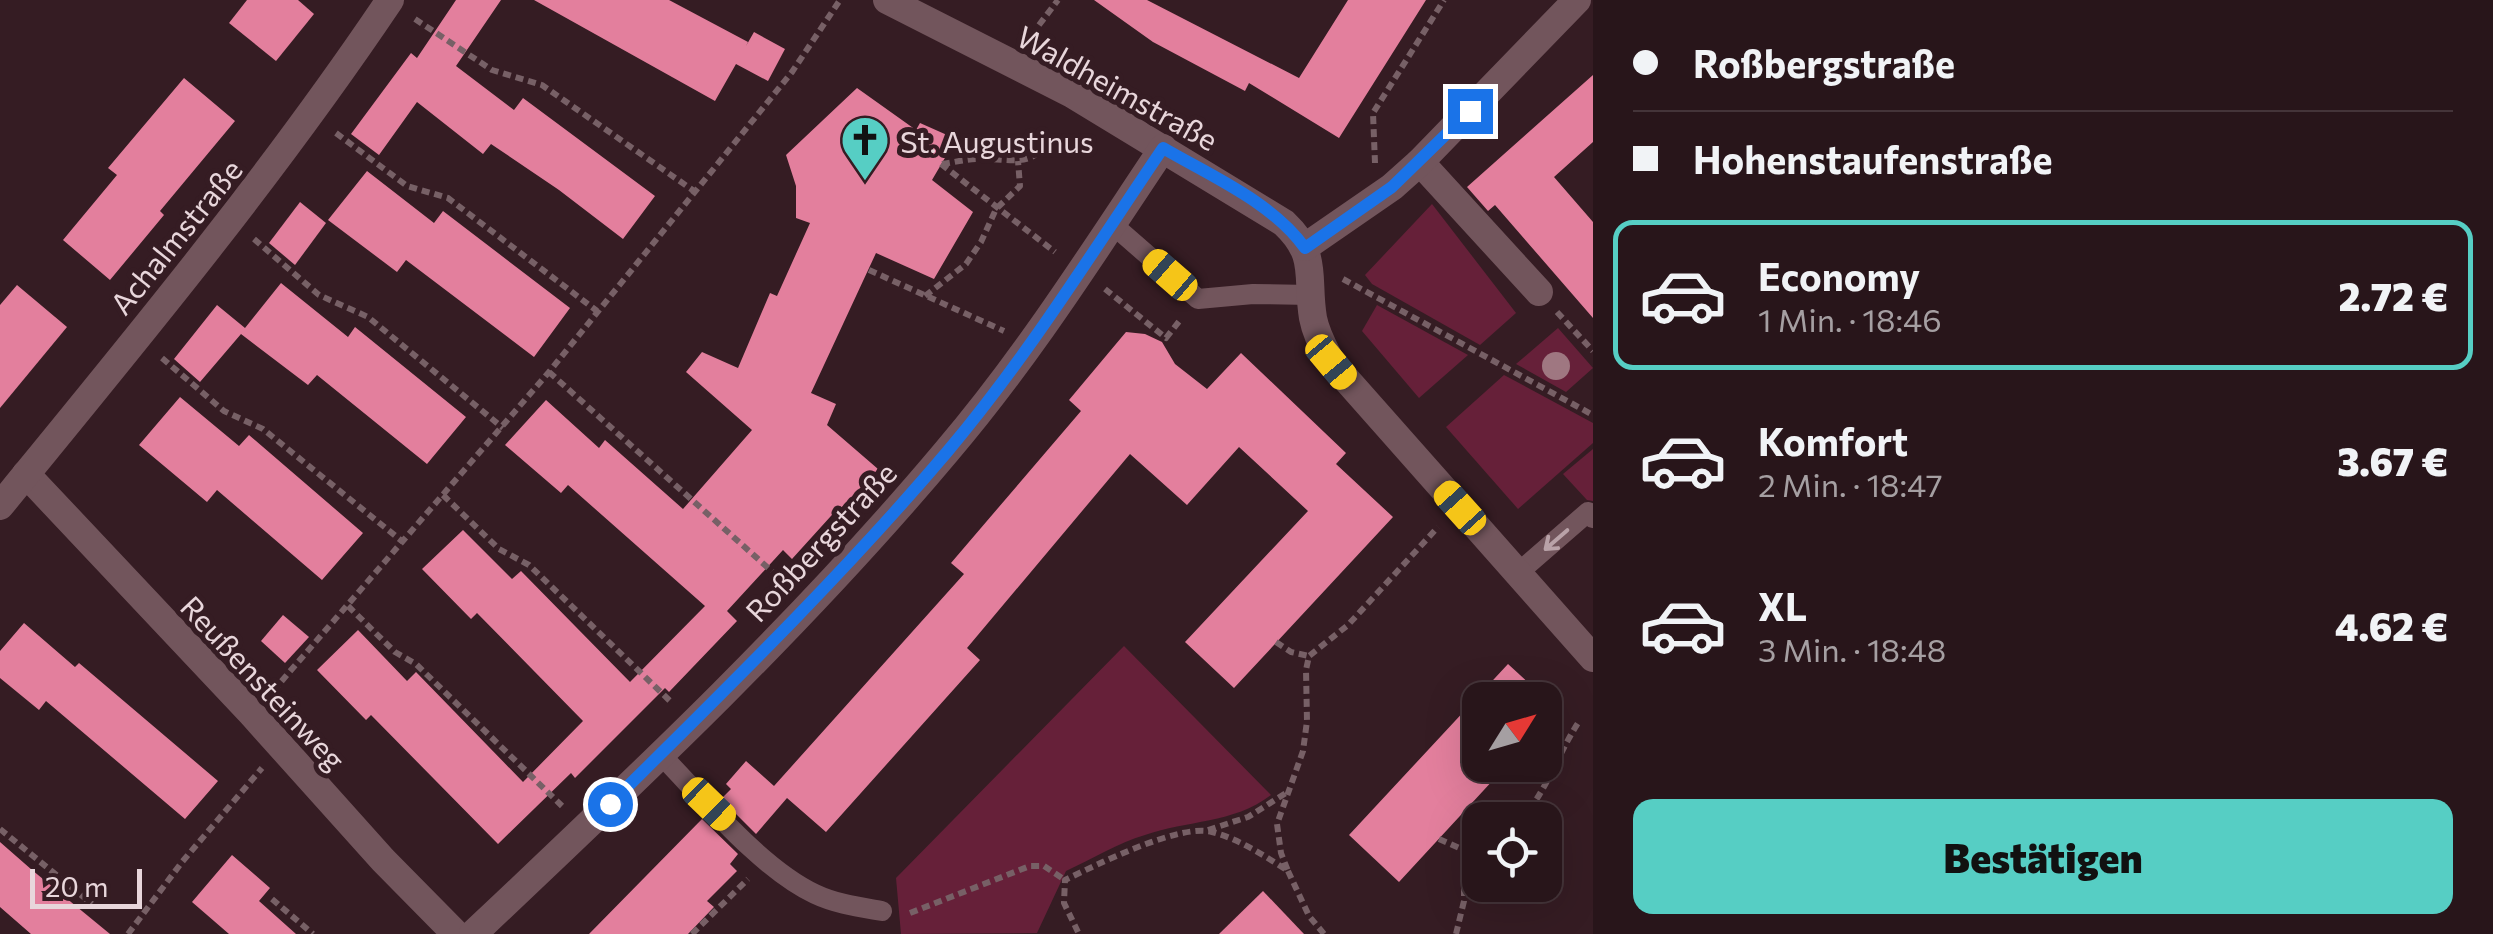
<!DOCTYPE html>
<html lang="de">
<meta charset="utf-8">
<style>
:root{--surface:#28151a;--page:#342227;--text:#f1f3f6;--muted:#a59fa2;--line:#443439;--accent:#56cec4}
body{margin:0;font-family:Commissioner,sans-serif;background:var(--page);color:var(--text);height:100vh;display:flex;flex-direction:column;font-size:38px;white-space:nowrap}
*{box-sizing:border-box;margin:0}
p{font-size:32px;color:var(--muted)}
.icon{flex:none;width:55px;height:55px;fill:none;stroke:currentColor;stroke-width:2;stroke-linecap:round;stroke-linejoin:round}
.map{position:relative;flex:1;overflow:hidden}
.panel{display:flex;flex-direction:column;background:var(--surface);width:900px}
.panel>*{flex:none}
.hud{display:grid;align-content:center;height:220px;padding:0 40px;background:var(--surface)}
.needle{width:65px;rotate:53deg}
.buttons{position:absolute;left:1462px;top:682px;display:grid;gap:20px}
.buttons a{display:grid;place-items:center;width:100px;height:100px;border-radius:20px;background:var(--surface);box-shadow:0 10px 40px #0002,0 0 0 2px var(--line);font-size:50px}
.scale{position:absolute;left:30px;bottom:25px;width:112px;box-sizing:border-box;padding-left:10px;border:5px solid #e8d6db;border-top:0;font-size:28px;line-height:35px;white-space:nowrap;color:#e8d6db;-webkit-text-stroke:8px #351c23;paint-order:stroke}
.end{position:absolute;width:45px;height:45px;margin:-22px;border:12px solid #1a73e8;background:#fff;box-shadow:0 0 0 5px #fff}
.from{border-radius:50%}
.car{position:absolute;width:30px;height:60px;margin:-30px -15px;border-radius:12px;box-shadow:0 0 8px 2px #0007;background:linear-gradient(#f5c518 24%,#345 0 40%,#f5c518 0 76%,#345 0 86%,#f5c518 0)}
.hud b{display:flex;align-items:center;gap:35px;height:95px;font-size:38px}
.hud b+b{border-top:2px solid var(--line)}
.hud i{width:25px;height:25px;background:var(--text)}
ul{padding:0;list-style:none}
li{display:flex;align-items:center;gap:30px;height:150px;margin:0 20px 15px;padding:0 20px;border:5px solid transparent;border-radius:20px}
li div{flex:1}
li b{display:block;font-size:38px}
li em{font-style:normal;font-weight:800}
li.active{border-color:var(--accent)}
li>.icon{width:90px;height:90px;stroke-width:1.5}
.primary-button{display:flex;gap:20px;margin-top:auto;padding:20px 40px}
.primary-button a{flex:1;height:115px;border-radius:20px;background:var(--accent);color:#111;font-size:40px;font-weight:800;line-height:115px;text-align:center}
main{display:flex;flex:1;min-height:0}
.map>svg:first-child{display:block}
</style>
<main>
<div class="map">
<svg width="1593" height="934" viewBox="0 0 1593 934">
<rect width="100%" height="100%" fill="#351c23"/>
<g fill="#662039">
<path d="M1432 204 1516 313 1480 345 1372 284 1365 275Z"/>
<path d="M1377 305 1468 355 1419 398 1362 331Z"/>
<path d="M1558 328 1593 368 1566 392 1516 364Z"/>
<path d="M1504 375 1593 423V443L1518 509 1446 427Z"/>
<path d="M1593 449V501L1587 500 1563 474Z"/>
<path d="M1124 646 1271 795C1233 824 1187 820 1145 835 1118 843 1092 859 1066 871L1037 933 901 934 896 878Z"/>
</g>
<g fill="#e37f9d">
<path d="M247 0H298L314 14 276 61 229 23Z"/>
<path d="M456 0H501L456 66 514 110 523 98 655 196 623 239 559 190 491 144 483 154 417 102 379 155 351 134 411 53 417 58Z"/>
<path d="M534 0H669L748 42 746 46 754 32 785 49 768 81 736 64 715 101Z"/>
<path d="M1094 0H1147L1299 78 1348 0H1426L1339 138 1249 83 1245 91 1153 42Z"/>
<path d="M1593 75V142L1554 177 1593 222V318L1495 205 1488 211 1467 187Z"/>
<path d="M184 78 235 121 160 211 164 215 110 280 63 240 117 175 108 168Z"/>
<path d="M857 88 916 130 920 123 956 139 932 180 973 212 934 279 876 253 811 393 836 404 827 425 878 469 842 508 840 506 792 559 783 550 727 611 737 621 669 692 665 688 575 778 571 773 498 844 371 715 366 720 317 670 358 630 407 681 416 672 523 782 583 721 477 613 471 619 422 569 463 530 512 579 521 571 630 682 705 606 568 485 561 493 505 445 546 400 599 448 605 440 683 509 752 430 686 372 702 352 738 368 770 293 777 296 810 223 796 218V186L786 155Z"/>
<path d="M367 171 434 223 443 211 570 308 534 357 406 260 397 272 328 220Z"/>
<path d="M300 202 326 223 295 265 269 243Z"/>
<path d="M281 283 348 337 355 327 466 417 427 464 317 375 308 385 241 334 200 382 174 359 217 305 245 328Z"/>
<path d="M17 285 67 327 0 408V305Z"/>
<path d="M1126 332 1145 334 1162 342 1175 364 1207 389 1241 353 1346 453 1336 464 1393 517 1234 688 1185 642 1308 511 1239 447 1187 505 1130 454 967 648 980 660 826 832 787 798 756 834 721 799 731 789 726 784 746 761 774 786 964 574 951 563 1081 411 1069 400Z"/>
<path d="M180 397 239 446 249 435 363 533 322 580 217 490 207 502 139 445Z"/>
<path d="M283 615 309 637 285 663 261 641Z"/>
<path d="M24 623 75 667 79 663 218 781 185 819 46 701 39 710 0 678V651Z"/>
<path d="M1508 664 1547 700H1480V765H1507L1399 882 1349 835Z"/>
<path d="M702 819 738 854 730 864 737 871 707 901 714 907 688 934H589Z"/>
<path d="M0 842 32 870 110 934H31L0 907Z"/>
<path d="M232 855 270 888 259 901 296 934H229L192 902Z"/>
<path d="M1263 891 1304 934H1219Z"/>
</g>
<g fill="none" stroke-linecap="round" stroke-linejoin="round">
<g stroke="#776066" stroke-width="6" stroke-dasharray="8 5" stroke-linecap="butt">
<path d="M415 19 492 70 542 85 694 191"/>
<path d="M1039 25 1058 0"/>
<path d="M336 133 407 186 448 198 597 311"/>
<path d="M1375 163 1373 113 1444 0"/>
<path d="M941 164 1055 252"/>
<path d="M942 164C956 162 971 158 985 159 1011 159 1029 167 1047 144"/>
<path d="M254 239 319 295 368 317 503 428"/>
<path d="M869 270 1004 331"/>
<path d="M1343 279 1593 415"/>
<path d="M1105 289 1166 338 1181 319"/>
<path d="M925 296 966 264 981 242 996 209 1020 186 1018 161"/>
<path d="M1557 312 1593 351"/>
<path d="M162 358 224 411 263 429 403 542"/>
<path d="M549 372 786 584"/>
<path d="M443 495 499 549 529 565 670 701"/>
<path d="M348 606 395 652 416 664 562 806"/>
<path d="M1276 642 1291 652 1309 656"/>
<path d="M273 691 549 372 792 72 840 0"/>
<path d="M1521 820C1547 791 1558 753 1580 720"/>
<path d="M0 829 92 904"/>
<path d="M1208 830 1248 817 1286 793"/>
<path d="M1439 839 1464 850"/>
<path d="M1288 871 1309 916 1324 934"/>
<path d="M272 899 313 934"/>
<path d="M910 913 1030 866H1044L1065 880"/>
<path d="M1078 932 1064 903 1065 880C1096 865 1180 823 1212 832 1239 839 1265 856 1288 871L1281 853 1277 824 1303 751 1307 721 1306 670 1309 656 1348 625 1438 527"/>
<path d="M128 934 182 862 262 768"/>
<path d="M692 934 748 879"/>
<path d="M1456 934 1464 901V850L1480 845"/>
</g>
<g stroke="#72555c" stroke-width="20">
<path d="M1112 224 1198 299 1253 294 1311 295"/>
<path d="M1518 573 1588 512 1593 518"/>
<path d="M660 754C703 798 760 868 815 894 836 904 859 907 882 911"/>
</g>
<g stroke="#72555c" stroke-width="28">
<path d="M887 0 1072 94 1284 223C1319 256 1306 276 1313 318 1316 334 1324 348 1331 362L1593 658"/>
<path d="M1420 162 1539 292"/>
<path d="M1305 247 1392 187 1420 162 1577 0"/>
<path d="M26 474 252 714 383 860 456 934"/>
<path d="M0 506C135 341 271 177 390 0"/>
<path d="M473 934C636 780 802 624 947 451 1028 356 1094 251 1163 148"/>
</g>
</g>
<circle fill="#9f7781" cx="1556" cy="366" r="14"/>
<defs><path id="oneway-shaft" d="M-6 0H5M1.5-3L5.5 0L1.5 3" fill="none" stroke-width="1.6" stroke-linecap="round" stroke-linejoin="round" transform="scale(2.5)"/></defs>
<use stroke="#b9a2a8" href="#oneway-shaft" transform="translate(1556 540) rotate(139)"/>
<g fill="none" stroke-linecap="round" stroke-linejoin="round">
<path stroke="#1a73e8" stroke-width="12" d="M610 804C725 690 842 576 947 452 1028 356 1093 251 1163 148 1211 176 1272 202 1305 248L1392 187 1470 111"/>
</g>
<defs>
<g id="church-pin" transform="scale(2.5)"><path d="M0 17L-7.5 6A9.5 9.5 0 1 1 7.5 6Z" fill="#56cec4" stroke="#351c23"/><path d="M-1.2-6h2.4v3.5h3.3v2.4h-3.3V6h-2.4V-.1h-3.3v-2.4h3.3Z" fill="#111"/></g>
</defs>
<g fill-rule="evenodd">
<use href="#church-pin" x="865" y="140"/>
</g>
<g text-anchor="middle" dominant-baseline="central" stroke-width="10" stroke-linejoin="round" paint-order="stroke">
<g font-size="30" fill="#e8d6db" stroke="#351c23">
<text transform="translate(1118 87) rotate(29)">Waldheimstraße</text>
<text transform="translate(175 236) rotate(-51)">Achalmstraße</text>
<text transform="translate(820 541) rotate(-47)">Roßbergstraße</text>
<text transform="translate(264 682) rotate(47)">Reußensteinweg</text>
</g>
<g font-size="30" fill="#e8d6db" stroke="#351c23" text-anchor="start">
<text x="900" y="140">St. Augustinus</text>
</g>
</g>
</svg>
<div class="buttons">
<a><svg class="needle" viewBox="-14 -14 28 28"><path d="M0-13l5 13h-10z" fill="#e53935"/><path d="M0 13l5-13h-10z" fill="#a59fa2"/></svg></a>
<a><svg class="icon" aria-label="locate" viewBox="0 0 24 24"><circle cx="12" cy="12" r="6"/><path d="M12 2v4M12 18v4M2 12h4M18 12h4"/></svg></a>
</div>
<div class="scale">20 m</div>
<i class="end from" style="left:610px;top:804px"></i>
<i class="end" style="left:1470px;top:111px"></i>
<i class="car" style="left:1170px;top:275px;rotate:311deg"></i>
<i class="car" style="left:1331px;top:362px;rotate:140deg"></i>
<i class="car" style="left:1460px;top:508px;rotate:318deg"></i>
<i class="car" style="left:709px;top:804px;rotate:134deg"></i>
</div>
<section class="panel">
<div class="hud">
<b><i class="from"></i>Roßbergstraße</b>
<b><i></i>Hohenstaufenstraße</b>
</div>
<ul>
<li class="active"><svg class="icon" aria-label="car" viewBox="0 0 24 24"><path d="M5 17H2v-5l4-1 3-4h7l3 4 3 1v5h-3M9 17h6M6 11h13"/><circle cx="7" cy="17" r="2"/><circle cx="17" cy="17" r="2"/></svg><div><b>Economy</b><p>1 Min. · 18:46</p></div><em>2.72 €</em></li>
<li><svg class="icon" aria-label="car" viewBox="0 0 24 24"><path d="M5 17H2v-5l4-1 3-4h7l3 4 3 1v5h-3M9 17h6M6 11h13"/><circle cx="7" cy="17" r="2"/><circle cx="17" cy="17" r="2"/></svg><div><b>Komfort</b><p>2 Min. · 18:47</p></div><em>3.67 €</em></li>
<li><svg class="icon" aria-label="car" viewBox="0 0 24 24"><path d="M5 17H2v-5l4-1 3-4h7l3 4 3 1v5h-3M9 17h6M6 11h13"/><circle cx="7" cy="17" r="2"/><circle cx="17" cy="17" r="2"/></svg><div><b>XL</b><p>3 Min. · 18:48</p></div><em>4.62 €</em></li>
</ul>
<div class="primary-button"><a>Bestätigen</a></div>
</section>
</main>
